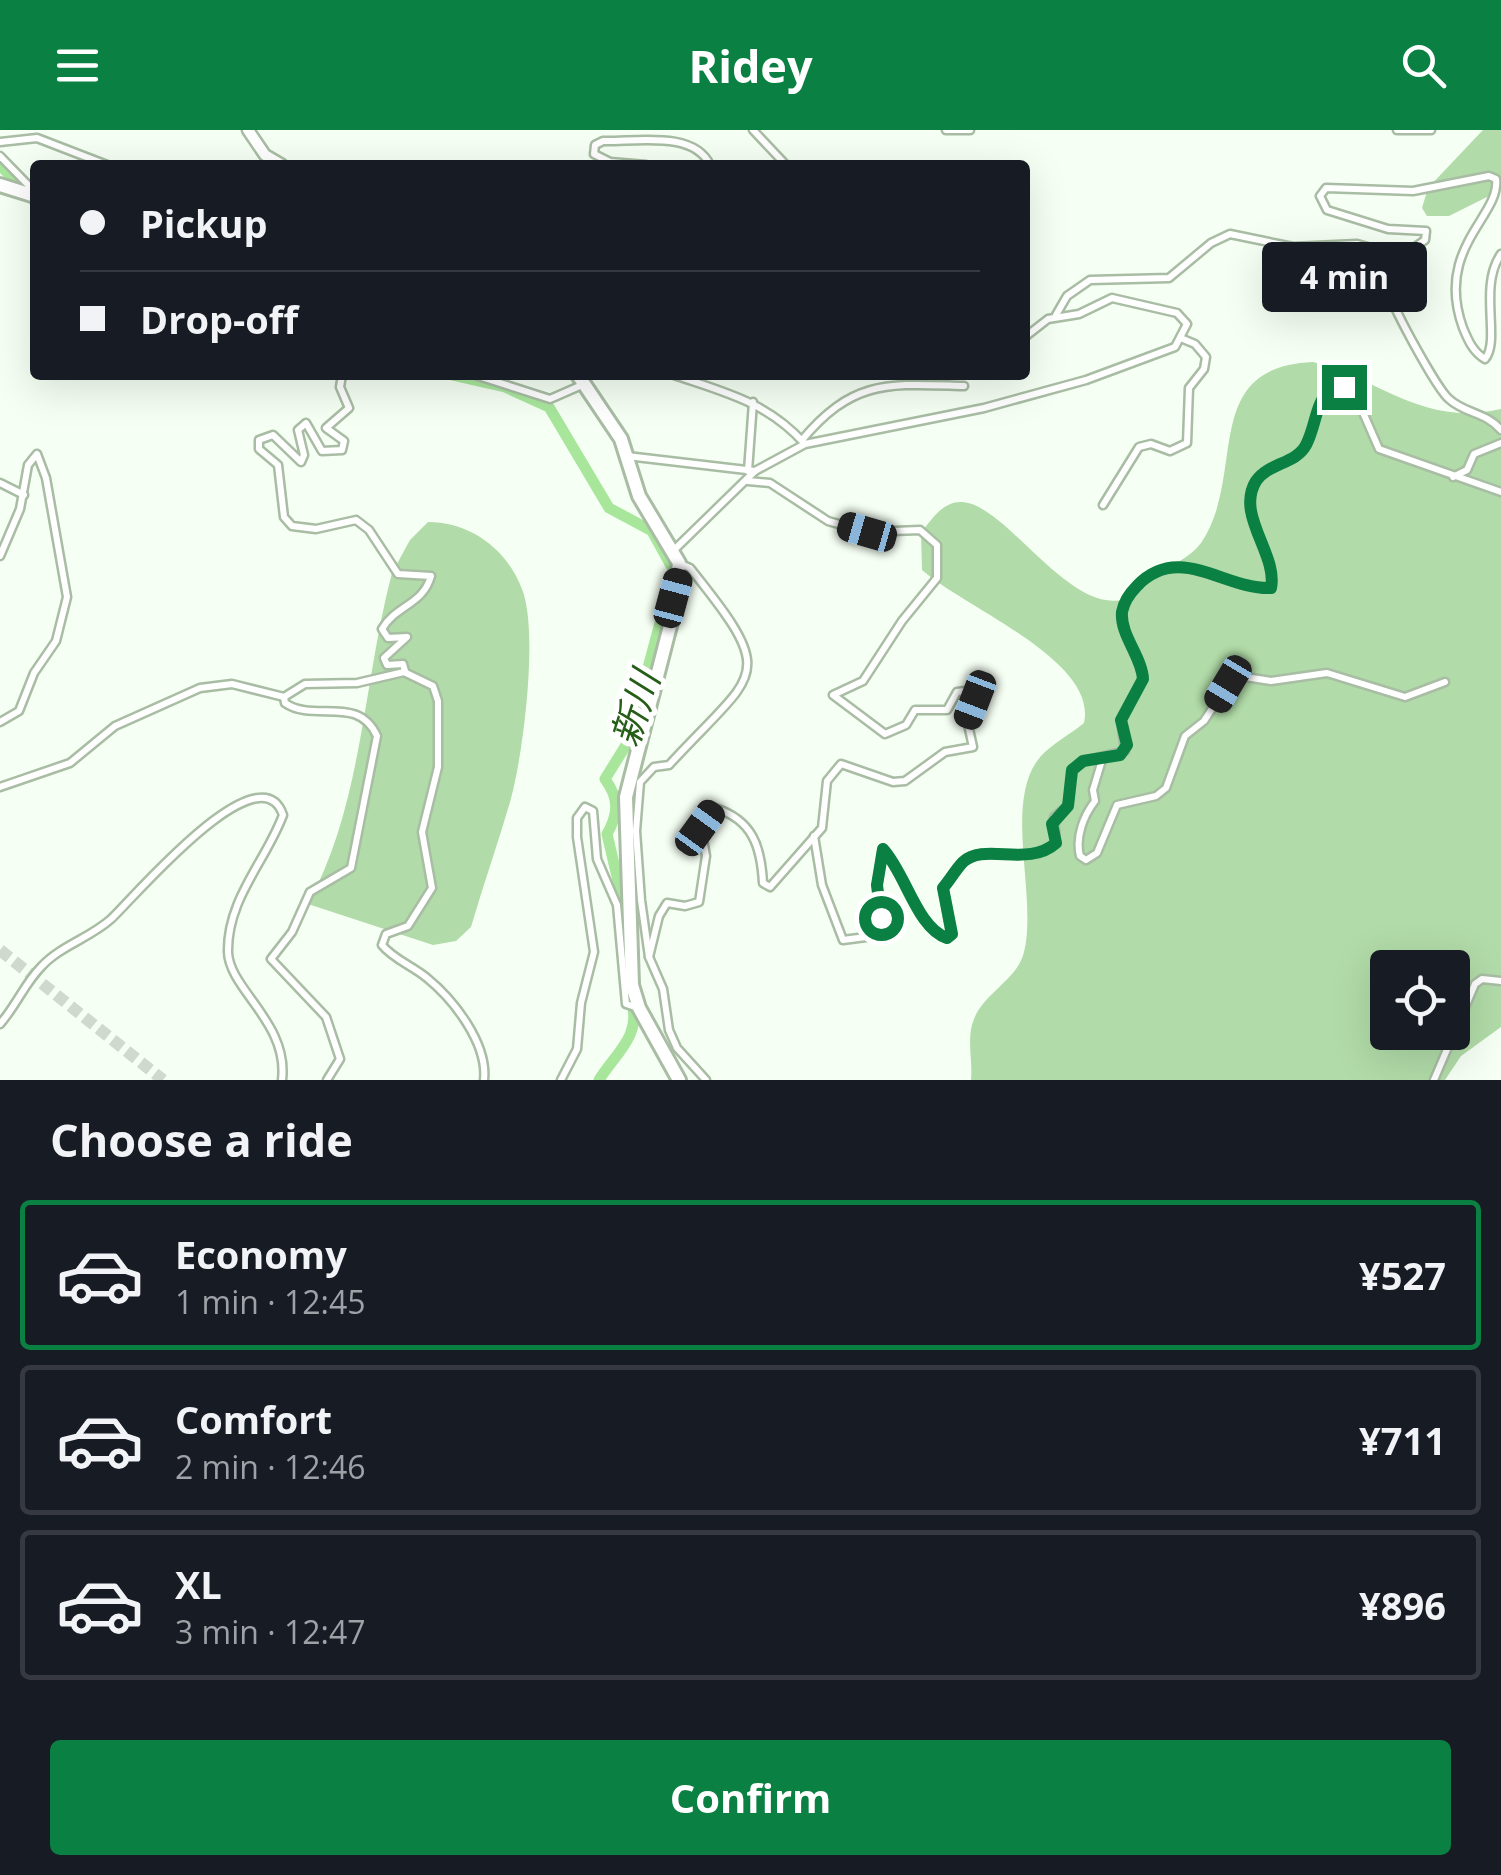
<!DOCTYPE html>
<meta charset="utf-8">
<style>
:root{--surface:#171b24;--page:#242831;--text:#f1f3f6;--muted:#9ea1a6;--line:#363941;--accent:#0b8043}
body{margin:0;font-family:"Open Sans","Noto Sans JP",sans-serif;background:var(--page);color:var(--text);height:100vh;display:flex;flex-direction:column;font-size:38px;white-space:nowrap}
*{box-sizing:border-box;margin:0}
p{font-size:32px;color:var(--muted)}
.icon{flex:none;width:55px;height:55px;fill:none;stroke:currentColor;stroke-width:2;stroke-linecap:round;stroke-linejoin:round}
.map{position:relative;height:950px;overflow:hidden}
.sheet{display:flex;flex-direction:column;background:var(--surface);flex:1}
.sheet>*{flex:none}
.hud{position:absolute;left:30px;top:30px;width:1000px;height:220px;border-radius:10px;box-shadow:0 10px 40px #0002;display:grid;align-content:center;height:220px;padding:0 50px;background:var(--surface)}
.buttons{position:absolute;left:1370px;top:820px;display:grid;gap:20px}
.buttons a{display:grid;place-items:center;width:100px;height:100px;border-radius:10px;background:var(--surface);box-shadow:0 10px 40px #0002;font-size:50px}
.end{position:absolute;width:45px;height:45px;margin:-22px;border:12px solid #0b8043;background:#fff;box-shadow:0 0 0 5px #fff}
.from{border-radius:50%}
.bubble{position:absolute;height:70px;border-radius:10px;background:var(--surface);box-shadow:0 10px 40px #0002;font-size:32px;font-weight:700;line-height:70px;text-align:center}
.car{position:absolute;width:30px;height:60px;margin:-30px -15px;border-radius:12px;box-shadow:0 0 8px 2px #0007;background:linear-gradient(#222 24%,#8ab4d8 0 40%,#222 0 76%,#8ab4d8 0 86%,#222 0)}
.hud b{display:flex;align-items:center;gap:35px;height:95px;font-size:38px}
.hud b+b{border-top:2px solid var(--line)}
.hud i{width:25px;height:25px;background:var(--text)}
ul{padding:0;list-style:none}
li{display:flex;align-items:center;gap:30px;height:150px;margin:0 20px 15px;padding:0 30px;border:5px solid var(--line);border-radius:10px}
li div{flex:1}
li b{display:block;font-size:38px}
li em{font-style:normal;font-weight:700}
li.current{border-color:var(--accent)}
li>.icon{width:90px;height:90px;stroke-width:1.5}
h2{padding:0 50px;font-size:45px;line-height:120px}
.primary-button{display:flex;gap:20px;margin-top:auto;padding:20px 50px}
.primary-button a{flex:1;height:115px;border-radius:10px;background:var(--accent);color:#fff;font-size:40px;font-weight:700;line-height:115px;text-align:center}
header{display:flex;justify-content:space-between;align-items:center;height:130px;padding:0 50px;background:var(--accent);color:#fff;font-size:45px;font-weight:700}
.map>svg:first-child{display:block}
</style>
<header><svg class="icon" aria-label="menu" viewBox="0 0 24 24"><path d="M4 6h16M4 12h16M4 18h16"/></svg>Ridey<svg class="icon" aria-label="search" viewBox="0 0 24 24"><circle cx="10" cy="10" r="6"/><path d="M15 15l6 6"/></svg></header>
<div class="map">
<svg width="1501" height="950" viewBox="0 0 1501 950">
<rect width="100%" height="100%" fill="#f6fff4"/>
<g fill="#b1dba8" fill-rule="evenodd">
<path d="M1483 0H1501V60L1449 86H1427L1422 78 1428 58Z"/>
<path d="M1313 232C1381 250 1424 297 1501 279V897L1461 926 1445 950H971C973 930 966 908 974 889 984 863 1018 849 1024 822 1038 766 1002 670 1041 626 1053 613 1071 604 1084 593 1098 530 963 477 922 440L921 403C931 390 943 371 962 372 1009 374 1076 499 1135 465 1144 460 1150 450 1158 444 1172 434 1190 428 1201 413 1248 344 1198 237 1313 232ZM1388 838H1452V902H1388Z"/>
<path d="M428 392C470 392 507 419 522 459 539 502 523 627 510 672 498 714 483 755 471 797L456 811 433 815 308 774C363 673 363 552 392 443L410 410Z"/>
</g>
<g fill="none" stroke-linecap="round" stroke-linejoin="round">
<g stroke="#a8e69c" stroke-width="11">
<path d="M0 35 35 72"/>
<path d="M452 245 505 257 549 277 609 378 652 401 674 441 628 612 605 649C619 668 619 683 607 704L619 755 624 825"/>
<path d="M599 950C616 923 641 906 632 873"/>
</g>
<path stroke="#d0d9ce" stroke-width="12" stroke-dasharray="12 6" stroke-linecap="butt" d="M0 820 163 950"/>
<g stroke="#a8bda4" stroke-width="11">
<g id="street">
<path d="M753 0 786 35"/>
<path d="M946 0H970"/>
<path d="M1397 0H1431"/>
<path d="M0 12 37 8 107 35"/>
<path d="M0 26 34 61"/>
<path d="M646 35 610 32 594 24 595 15 603 11C635 12 694 0 710 35"/>
<path d="M1501 124C1478 157 1501 210 1485 229 1473 222 1468 210 1463 198 1434 118 1501 86 1496 49L1489 46 1413 61 1326 58 1320 66 1327 80 1388 99 1426 101 1425 110C1409 121 1388 135 1387 155 1386 167 1437 259 1449 269 1465 284 1486 282 1501 300"/>
<path d="M1056 185 1067 166 1090 150 1169 148 1211 113 1230 104 1293 117 1357 114 1385 122 1394 134"/>
<path d="M342 245 340 257 349 278 326 298 344 311 342 320 322 321 306 293 298 300 304 325 301 332 273 305 259 310V319L278 335 284 387 292 396 316 399 356 390 369 400 398 444 431 446C423 475 396 475 382 499L388 508 407 507 384 528 387 535 403 534 405 541"/>
<path d="M475 245 550 269 582 255"/>
<path d="M674 245C724 262 767 272 804 313"/>
<path d="M802 310C854 248 890 254 964 256"/>
<path d="M627 326 755 341"/>
<path d="M748 341 753 272"/>
<path d="M1453 347 1467 340 1474 324 1501 313"/>
<path d="M0 353 24 365"/>
<path d="M1103 375 1139 317 1151 314 1170 321 1187 313 1189 258 1204 239 1206 227 1195 214 1183 209"/>
<path d="M674 420 755 341 805 314 984 278 1086 250 1175 217 1187 194 1177 183 1112 168 1079 184 1048 189 1025 207"/>
<path d="M0 426 20 379 28 335 37 324 46 348 67 467 56 511 34 543 19 581 0 592"/>
<path d="M681 434 690 438C780 550 757 539 669 635L654 637 640 652 636 701 641 770 649 827 663 859 669 900 677 918 706 950"/>
<path d="M284 567 285 573C314 593 358 564 377 606L351 738 310 762 292 802 271 829 326 887 340 929 327 950"/>
<path d="M1102 630 1093 660 1095 671C1084 685 1075 707 1080 726L1086 730 1097 723 1117 675 1156 666 1166 658 1185 606 1204 591 1228 554 1239 546 1271 551 1327 543 1405 567 1445 552"/>
<path d="M0 657 70 633 115 596 200 558 232 554 284 567 305 554 357 553 404 542 433 556 438 571V637L422 702 432 758 408 796 386 804 382 815C393 829 413 836 427 848 454 870 488 914 484 950"/>
<path d="M814 706 822 755 843 810 866 807 881 787 877 755 883 719C906 744 917 798 947 808L951 804 943 758C950 750 956 739 963 732 983 712 1028 738 1056 713L1054 687 1068 676 1073 640 1083 631 1125 621 1121 590 1143 549C1142 527 1120 505 1122 482 1124 471 1130 464 1137 456 1179 412 1225 461 1271 458 1278 424 1235 385 1256 352 1268 333 1296 334 1306 315 1316 296 1315 274 1331 258L1343 257 1358 271 1379 319 1501 362"/>
<path d="M649 827 659 786 667 773 685 776 699 772 706 726 701 698 715 678C753 690 761 717 763 753L770 757 822 698 827 651 841 634 893 652 905 651 945 622 973 617 967 590 974 560 957 562 947 580H915L906 595 885 604 833 565 863 551 902 491 937 448V415L920 400 867 402 828 391 770 353 748 351"/>
<path d="M0 894C16 876 25 853 41 837 60 816 90 808 111 789 131 771 260 617 283 685 266 731 227 769 228 822 229 859 289 893 282 950"/>
<path d="M561 950 577 919 581 873 594 822 577 707V688L585 677 593 681 597 729 617 775 626 874 638 878"/>
<path d="M1434 950 1475 854 1482 849 1501 851"/>
</g>
</g>
<g stroke="#a8bda4" stroke-width="15">
<path id="primary" d="M248 0 265 25 282 35"/>
</g>
<g stroke="#a8bda4" stroke-width="18">
<g id="highway">
<path d="M0 55 35 66"/>
<path d="M578 245 621 309 639 366 679 433 672 488 626 667 632 855 639 878 679 950"/>
</g>
</g>
<use href="#street" stroke="#fff" stroke-width="6"/>
<use href="#primary" stroke="#fff" stroke-width="10"/>
<use href="#highway" stroke="#fff" stroke-width="12"/>
</g>
<g fill="none" stroke-linecap="round" stroke-linejoin="round">
<path stroke="#0b8043" stroke-width="12" d="M881 788 877 755 883 719C906 744 917 798 947 808L952 804 943 758C950 750 956 739 963 732 984 712 1028 738 1056 713L1052 694 1068 676 1072 640 1083 631 1120 625 1127 615 1121 590 1143 549C1142 527 1120 505 1122 482 1124 471 1130 463 1137 456 1179 412 1225 460 1271 458 1278 424 1235 385 1256 351 1268 333 1296 334 1306 315 1316 296 1315 273 1331 258L1344 257"/>
</g>
<g text-anchor="middle" dominant-baseline="central" stroke-width="10" stroke-linejoin="round" paint-order="stroke">
<g font-size="38" font-style="italic" fill="#245e17" stroke="#fff">
<text transform="translate(634 578) rotate(-72)">新川</text>
</g>
</g>
</svg>
<div class="buttons">
<a><svg class="icon" aria-label="locate" viewBox="0 0 24 24"><circle cx="12" cy="12" r="6"/><path d="M12 2v4M12 18v4M2 12h4M18 12h4"/></svg></a>
</div>
<i class="end from" style="left:881px;top:788px"></i>
<i class="end" style="left:1344px;top:257px"></i>
<div class="bubble" style="left:1262px;top:112px;width:165px">4 min</div>
<i class="car" style="left:867px;top:402px;rotate:286deg"></i>
<i class="car" style="left:673px;top:468px;rotate:15deg"></i>
<i class="car" style="left:1228px;top:554px;rotate:211deg"></i>
<i class="car" style="left:975px;top:570px;rotate:201deg"></i>
<i class="car" style="left:700px;top:698px;rotate:36deg"></i>
<div class="hud">
<b><i class="from"></i>Pickup</b>
<b><i></i>Drop-off</b>
</div>
</div>
<section class="sheet">
<h2>Choose a ride</h2>
<ul>
<li class="current"><svg class="icon" aria-label="car" viewBox="0 0 24 24"><path d="M5 17H2v-5l4-1 3-4h7l3 4 3 1v5h-3M9 17h6M6 11h13"/><circle cx="7" cy="17" r="2"/><circle cx="17" cy="17" r="2"/></svg><div><b>Economy</b><p>1 min · 12:45</p></div><em>¥527</em></li>
<li><svg class="icon" aria-label="car" viewBox="0 0 24 24"><path d="M5 17H2v-5l4-1 3-4h7l3 4 3 1v5h-3M9 17h6M6 11h13"/><circle cx="7" cy="17" r="2"/><circle cx="17" cy="17" r="2"/></svg><div><b>Comfort</b><p>2 min · 12:46</p></div><em>¥711</em></li>
<li><svg class="icon" aria-label="car" viewBox="0 0 24 24"><path d="M5 17H2v-5l4-1 3-4h7l3 4 3 1v5h-3M9 17h6M6 11h13"/><circle cx="7" cy="17" r="2"/><circle cx="17" cy="17" r="2"/></svg><div><b>XL</b><p>3 min · 12:47</p></div><em>¥896</em></li>
</ul>
<div class="primary-button"><a>Confirm</a></div>
</section>
